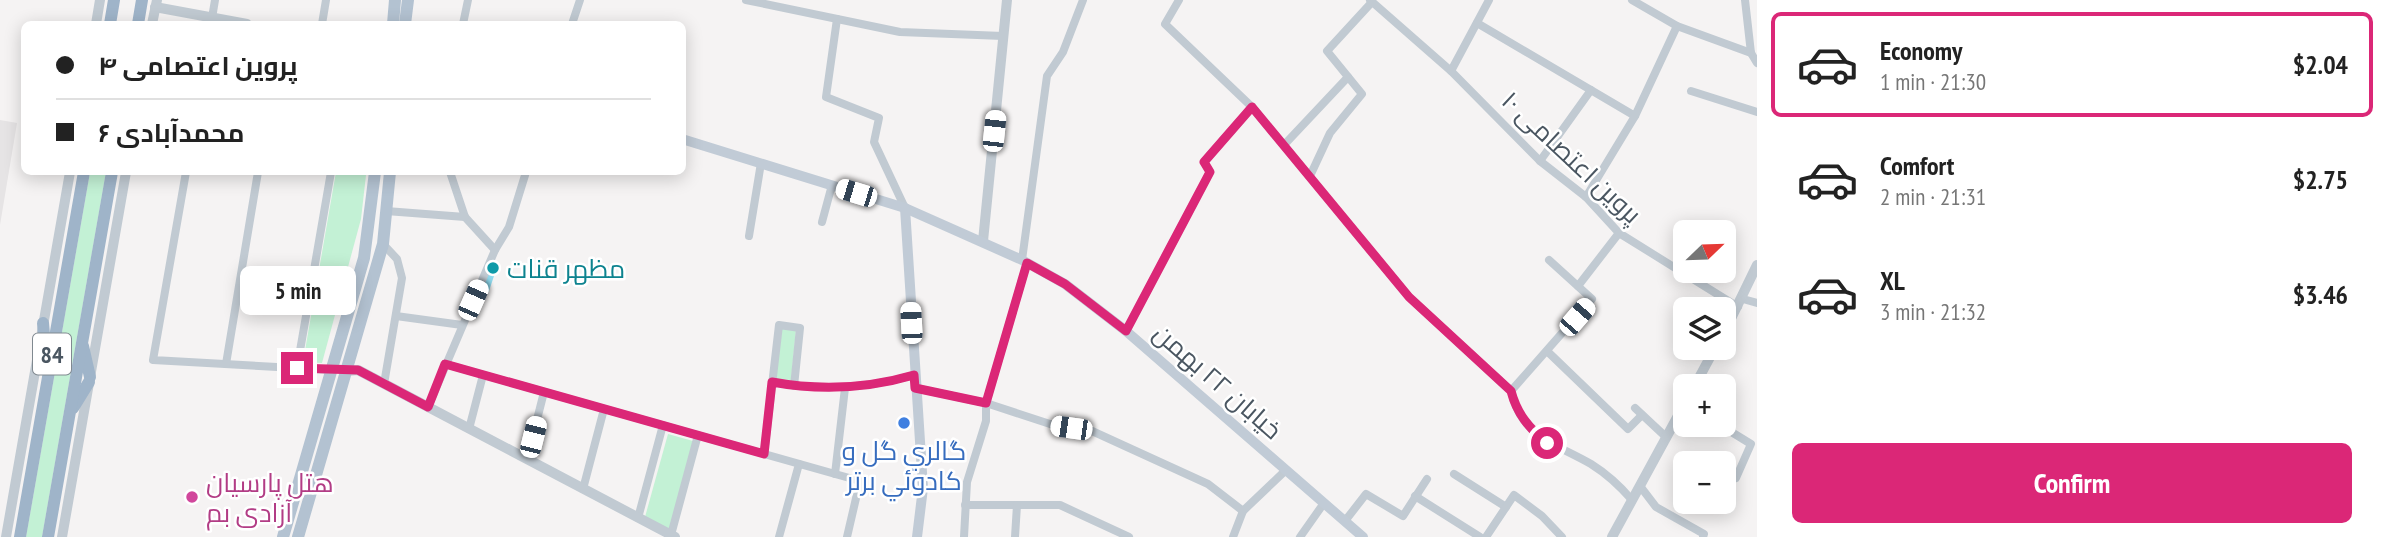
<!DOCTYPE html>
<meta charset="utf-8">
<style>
:root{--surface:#fff;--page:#f6f6f6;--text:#222;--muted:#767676;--line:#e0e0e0;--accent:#db2777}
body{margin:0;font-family:"PT Sans Narrow",Cairo,sans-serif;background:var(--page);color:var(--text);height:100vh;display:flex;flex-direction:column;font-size:26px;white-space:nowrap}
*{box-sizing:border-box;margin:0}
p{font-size:23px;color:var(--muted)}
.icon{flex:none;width:38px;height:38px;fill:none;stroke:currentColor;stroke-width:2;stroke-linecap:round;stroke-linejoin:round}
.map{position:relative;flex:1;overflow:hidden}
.panel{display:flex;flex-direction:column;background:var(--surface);width:630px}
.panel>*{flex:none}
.hud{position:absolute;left:21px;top:21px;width:665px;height:154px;border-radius:10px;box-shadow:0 4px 18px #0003;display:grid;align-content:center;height:154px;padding:0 35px;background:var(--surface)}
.needle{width:46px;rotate:67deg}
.tools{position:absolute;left:1673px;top:220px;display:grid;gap:14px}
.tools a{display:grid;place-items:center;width:63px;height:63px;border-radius:10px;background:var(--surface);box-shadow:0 4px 18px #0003;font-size:35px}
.end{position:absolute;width:32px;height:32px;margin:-16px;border:9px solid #db2777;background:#fff;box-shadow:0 0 0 4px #fff}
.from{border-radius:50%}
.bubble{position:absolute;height:49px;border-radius:10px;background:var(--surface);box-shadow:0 4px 18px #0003;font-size:23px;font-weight:600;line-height:49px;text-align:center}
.car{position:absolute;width:21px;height:42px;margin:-21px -10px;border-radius:9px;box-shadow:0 0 5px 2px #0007;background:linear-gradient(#fff 24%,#345 0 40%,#fff 0 76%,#345 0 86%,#fff 0)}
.hud b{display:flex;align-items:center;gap:24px;height:66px;font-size:26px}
.hud b+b{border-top:2px solid var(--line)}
.hud i{width:18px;height:18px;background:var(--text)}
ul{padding:12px 0 0;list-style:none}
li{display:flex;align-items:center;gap:21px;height:105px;margin:0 14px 10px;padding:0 21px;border:4px solid transparent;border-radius:10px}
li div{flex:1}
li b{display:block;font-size:26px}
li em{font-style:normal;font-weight:600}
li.current{border-color:var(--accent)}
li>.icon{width:63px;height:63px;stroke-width:1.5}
.button{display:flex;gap:14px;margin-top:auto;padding:14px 35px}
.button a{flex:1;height:80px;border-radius:10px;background:var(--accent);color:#fff;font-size:28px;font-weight:600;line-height:80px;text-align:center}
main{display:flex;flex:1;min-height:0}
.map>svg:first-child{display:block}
</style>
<main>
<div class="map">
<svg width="1757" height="537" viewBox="0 0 1757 537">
<rect width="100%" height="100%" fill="#f5f3f3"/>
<path fill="#e6e4e5" d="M0 120 17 123 0 225Z"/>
<g fill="#c3f1d5">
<path d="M90 172H106L42 537H26Z"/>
<path d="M336 172 366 175 361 219 322 363 303 362Z"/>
<path d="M782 328 796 330 791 380 776 379Z"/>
<path d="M668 434 693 441 669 530 645 517Z"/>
</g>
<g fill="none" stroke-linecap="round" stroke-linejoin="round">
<path stroke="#90daee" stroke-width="7" d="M486 289 493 268"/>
<g stroke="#c1cad2" stroke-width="8">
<path d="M746 0 900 32 1003 36"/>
<path d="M1179 0 1165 24 1252 107 1409 297 1511 391C1522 438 1555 443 1591 464 1607 474 1620 486 1632 500"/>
<path d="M1370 0 1451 71"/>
<path d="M1489 0 1451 71 1540 161 1586 197 1619 233 1738 307"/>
<path d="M1632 0 1677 26 1751 53"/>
<path d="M1745 0 1751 53 1757 63"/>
<path d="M837 19 826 97 879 118 874 142 905 208"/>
<path d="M1477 23 1635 116"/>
<path d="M211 24 215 0"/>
<path d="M322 24 326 0"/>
<path d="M463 24 468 0"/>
<path d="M572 24 580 0"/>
<path d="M1691 91 1757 112"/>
<path d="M1284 145 1348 77"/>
<path d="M1540 161 1591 90"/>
<path d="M186 172 153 360 332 370"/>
<path d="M450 172 465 217 495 250"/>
<path d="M1310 176 1330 133 1362 94 1327 51 1372 2"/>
<path d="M1586 197 1635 116 1677 26"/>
<path d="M386 211 465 217"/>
<path d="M822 222 832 185"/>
<path d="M749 236 761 163"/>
<path d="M383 244 397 259 402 278 384 384"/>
<path d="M1022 260 1047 76 1063 52 1083 0"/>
<path d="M1578 286 1619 233"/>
<path d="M1743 299 1757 303"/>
<path d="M396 316 462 325"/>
<path d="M1126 331 1210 172 1204 162 1252 107"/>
<path d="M1547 351 1628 429 1642 415"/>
<path d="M226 364 258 172"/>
<path d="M445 364 860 481 847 537"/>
<path d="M297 368 331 172"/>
<path d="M772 382C821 391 866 389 914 375"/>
<path d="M915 388 986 403 1050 424 1092 431 1208 484 1243 511"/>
<path d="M1511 391 1592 299 1549 260"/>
<path d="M428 407 495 250 509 227 526 172"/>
<path d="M1635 408 1666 437"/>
<path d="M1720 425 1751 444 1736 478"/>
<path d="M469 429 483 375"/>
<path d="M764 454 779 325 800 328 794 386"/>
<path d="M527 459 544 392"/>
<path d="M835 474 845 388"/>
<path d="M1454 474 1506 507"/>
<path d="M1640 486 1656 507 1704 534 1703 537"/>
<path d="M583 489 604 409"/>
<path d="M1415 496 1480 537"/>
<path d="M965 505H1060L1129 537"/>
<path d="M638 518 663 425"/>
<path d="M1345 521 1366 494 1403 516 1427 479"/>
<path d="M671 535 698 435"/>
<path d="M779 537 799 464"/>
<path d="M964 537 967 482 986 421V403L1027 263"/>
<path d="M1015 537 1017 505"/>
<path d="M1233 537 1243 511 1286 470"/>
<path d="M1300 537 1324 503"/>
<path d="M1486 537 1514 495 1542 516 1562 537"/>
</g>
<g stroke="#c1cad2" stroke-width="10">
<path d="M155 7 247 24"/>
<path d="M96 24 100 0"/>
<path d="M152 24 157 0"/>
<path d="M983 241 1007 0"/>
<path d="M1724 333 1757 265"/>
<path d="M346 371 358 370 675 537"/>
<path d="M1694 387 1715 348"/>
<path d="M6 537 70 172"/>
<path d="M62 537 126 172"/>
<path d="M1612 537 1685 403"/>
</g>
<g stroke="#c1cbd6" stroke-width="10">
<path d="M682 139 905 208 1022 260 1065 284 1126 331 1363 537"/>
<path d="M905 208 923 488 917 537"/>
</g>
<g stroke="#b3c2d1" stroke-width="12">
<path d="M393 24 395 0"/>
<path d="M405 24 408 0"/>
<path d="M283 537 364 258 375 172"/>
<path d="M298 537 383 244 390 172"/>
</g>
<g stroke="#9fb4c9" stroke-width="12">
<path d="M110 24 114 0"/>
<path d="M138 24 142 0"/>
<path d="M43 323 46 357"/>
<path d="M83 346 90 377"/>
<path d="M73 408 89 382"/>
<path d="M20 537 84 172"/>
<path d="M48 537 112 172"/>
</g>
</g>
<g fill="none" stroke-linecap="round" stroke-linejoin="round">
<path stroke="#db2777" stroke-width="9" d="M297 368 358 370 428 407 445 364 764 454 772 382C821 391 866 389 914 375L915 388 986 403 1027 263 1065 284 1126 331 1210 172 1204 162 1252 107 1409 297 1511 391C1517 414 1529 428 1547 443"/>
</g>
<circle fill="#0f9aa8" stroke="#fff" stroke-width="2.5" cx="493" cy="268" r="7"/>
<circle fill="#3f7fe0" stroke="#fff" stroke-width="2.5" cx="904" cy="423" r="7"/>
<circle fill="#d1479c" stroke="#fff" stroke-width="2.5" cx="192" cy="497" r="7"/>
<g text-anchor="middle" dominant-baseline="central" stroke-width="5" stroke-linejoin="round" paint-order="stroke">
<rect fill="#fff" stroke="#808990" stroke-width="2" x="33" y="333.5" width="38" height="41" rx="5"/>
<g font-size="24" font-weight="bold" fill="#4a5661">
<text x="52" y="354">84</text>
</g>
<g font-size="26" fill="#4a5661" stroke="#fff">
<text transform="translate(1572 157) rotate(43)">پروین اعتصامی ۱۰</text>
<text transform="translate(1218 381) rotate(41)">خیابان ۲۲ بهمن</text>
</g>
<g font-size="26" fill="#0d838f" stroke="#fff" text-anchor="start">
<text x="507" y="268">مظهر قنات</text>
</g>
<g font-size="26" fill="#366cbe" stroke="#fff">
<text x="904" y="450">گالري گل و<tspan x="904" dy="30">كادوئي برتر</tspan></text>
</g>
<g font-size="26" fill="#b23c85" stroke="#fff" text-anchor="start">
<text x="206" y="482">هتل پارسیان<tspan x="206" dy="30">آزادی بم</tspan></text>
</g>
</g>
</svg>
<div class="tools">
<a><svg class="needle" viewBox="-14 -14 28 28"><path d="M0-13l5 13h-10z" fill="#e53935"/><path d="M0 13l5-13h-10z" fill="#767676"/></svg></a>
<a><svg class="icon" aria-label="layers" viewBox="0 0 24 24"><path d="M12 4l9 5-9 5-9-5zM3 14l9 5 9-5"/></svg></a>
<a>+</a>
<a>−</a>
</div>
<i class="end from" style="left:1547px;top:443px"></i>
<i class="end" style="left:297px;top:368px"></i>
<div class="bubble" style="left:240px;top:266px;width:116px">5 min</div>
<i class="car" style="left:994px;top:131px;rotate:6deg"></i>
<i class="car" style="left:856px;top:193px;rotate:287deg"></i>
<i class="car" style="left:473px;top:300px;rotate:24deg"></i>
<i class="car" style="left:1577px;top:317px;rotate:41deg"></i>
<i class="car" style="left:911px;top:323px;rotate:357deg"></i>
<i class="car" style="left:1071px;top:428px;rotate:278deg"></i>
<i class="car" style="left:533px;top:437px;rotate:14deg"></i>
<div class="hud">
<b><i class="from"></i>پروین اعتصامی ۴</b>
<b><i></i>محمدآبادی ۶</b>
</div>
</div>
<section class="panel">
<ul>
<li class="current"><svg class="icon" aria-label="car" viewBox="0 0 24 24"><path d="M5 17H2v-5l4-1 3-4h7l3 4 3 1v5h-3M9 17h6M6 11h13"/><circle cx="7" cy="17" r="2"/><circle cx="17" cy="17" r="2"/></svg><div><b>Economy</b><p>1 min · 21:30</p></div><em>$2.04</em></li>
<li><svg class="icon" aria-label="car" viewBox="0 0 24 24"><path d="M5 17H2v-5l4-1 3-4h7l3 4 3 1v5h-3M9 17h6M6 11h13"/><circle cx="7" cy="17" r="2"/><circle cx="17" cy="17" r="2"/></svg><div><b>Comfort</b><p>2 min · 21:31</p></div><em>$2.75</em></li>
<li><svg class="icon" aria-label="car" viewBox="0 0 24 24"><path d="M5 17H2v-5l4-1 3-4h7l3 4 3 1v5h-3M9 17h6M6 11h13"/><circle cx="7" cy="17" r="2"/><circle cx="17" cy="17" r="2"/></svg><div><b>XL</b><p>3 min · 21:32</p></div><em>$3.46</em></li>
</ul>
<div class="button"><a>Confirm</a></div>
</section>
</main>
